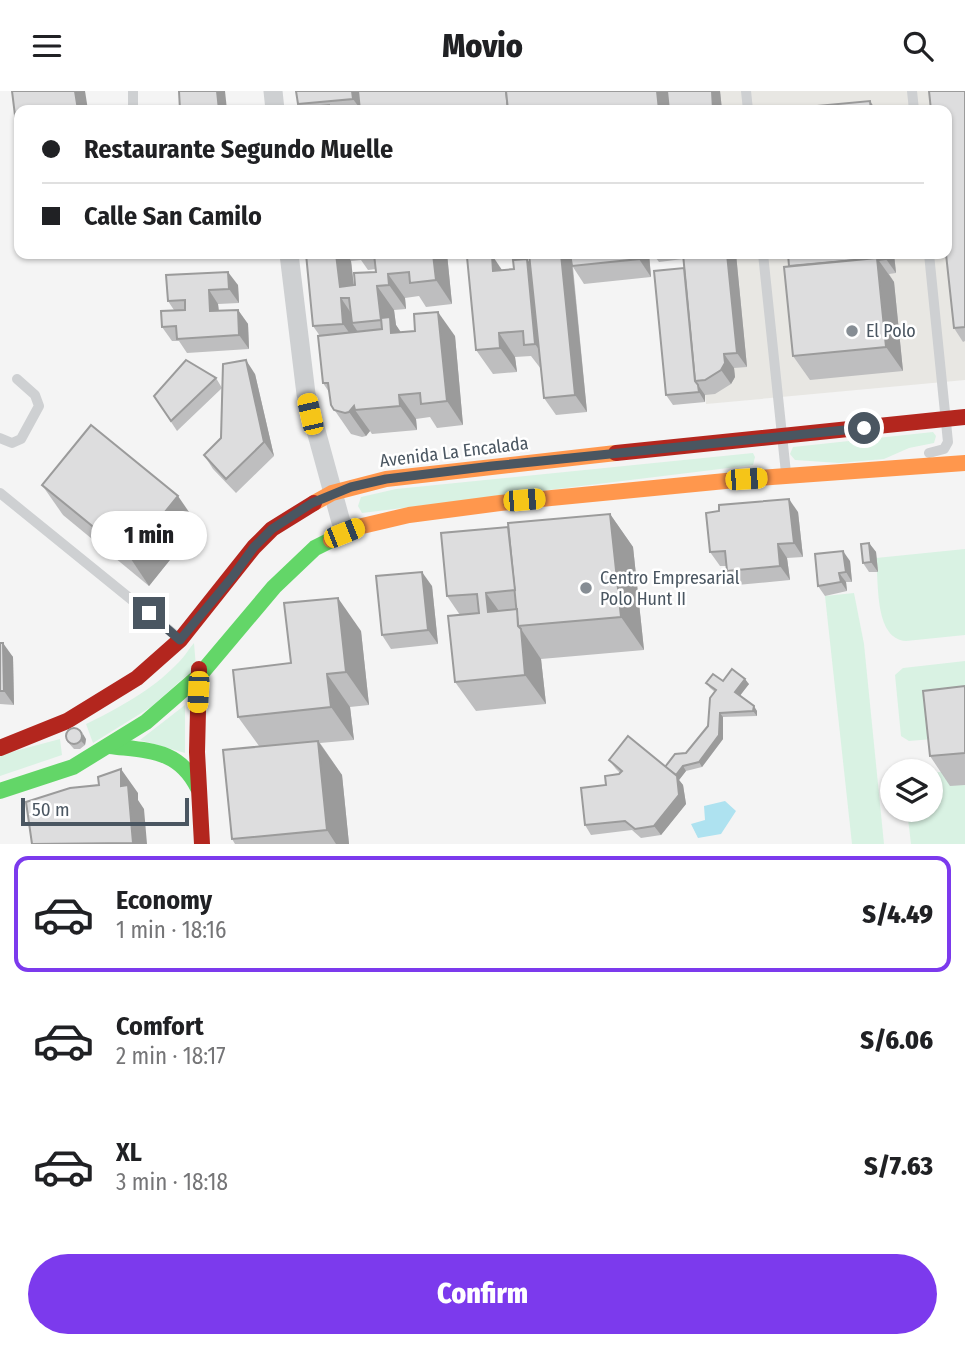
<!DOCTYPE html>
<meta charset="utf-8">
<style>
:root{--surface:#fff;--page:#f2f2f2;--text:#202124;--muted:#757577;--line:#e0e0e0;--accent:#7c3aed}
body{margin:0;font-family:"Fira Sans Condensed",sans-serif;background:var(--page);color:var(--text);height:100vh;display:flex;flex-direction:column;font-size:26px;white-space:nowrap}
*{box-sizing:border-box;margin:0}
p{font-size:23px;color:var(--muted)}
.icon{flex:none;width:38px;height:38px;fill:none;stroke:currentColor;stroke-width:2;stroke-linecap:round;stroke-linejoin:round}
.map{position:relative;height:753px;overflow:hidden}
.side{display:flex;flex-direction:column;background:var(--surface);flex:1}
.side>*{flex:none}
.top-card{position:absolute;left:14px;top:14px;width:938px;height:154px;border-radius:14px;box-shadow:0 2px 5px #0004;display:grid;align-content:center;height:154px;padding:0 28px;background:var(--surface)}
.controls{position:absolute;left:880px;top:668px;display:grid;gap:14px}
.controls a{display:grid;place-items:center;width:63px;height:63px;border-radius:50%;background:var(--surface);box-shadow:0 2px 5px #0004;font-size:35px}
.scale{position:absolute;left:21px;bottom:18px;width:168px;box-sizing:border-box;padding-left:7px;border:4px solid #4a5661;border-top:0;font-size:19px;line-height:24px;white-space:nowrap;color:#4a5661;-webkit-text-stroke:5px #fff;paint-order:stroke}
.end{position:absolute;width:32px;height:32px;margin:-16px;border:9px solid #4a5661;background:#fff;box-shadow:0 0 0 4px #fff}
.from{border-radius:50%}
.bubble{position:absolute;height:49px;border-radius:24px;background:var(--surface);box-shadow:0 2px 5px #0004;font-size:23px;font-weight:800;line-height:49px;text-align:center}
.car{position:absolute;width:21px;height:42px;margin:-21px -10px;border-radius:9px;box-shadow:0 0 5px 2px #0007;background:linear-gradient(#f5c518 24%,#345 0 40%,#f5c518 0 76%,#345 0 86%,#f5c518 0)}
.top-card b{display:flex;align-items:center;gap:24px;height:66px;font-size:26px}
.top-card b+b{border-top:2px solid var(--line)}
.top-card i{width:18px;height:18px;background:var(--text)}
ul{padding:12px 0 0;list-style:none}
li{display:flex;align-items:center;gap:21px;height:116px;margin:0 14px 10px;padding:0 14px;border:4px solid transparent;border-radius:14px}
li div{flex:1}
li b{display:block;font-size:26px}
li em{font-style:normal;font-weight:800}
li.current{border-color:var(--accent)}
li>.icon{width:63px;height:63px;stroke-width:1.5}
.primary-button{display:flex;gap:14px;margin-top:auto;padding:14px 28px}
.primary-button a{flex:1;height:80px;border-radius:42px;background:var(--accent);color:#fff;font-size:28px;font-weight:800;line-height:80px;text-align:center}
header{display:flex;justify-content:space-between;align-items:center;height:91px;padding:0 28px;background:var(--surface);font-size:32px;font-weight:800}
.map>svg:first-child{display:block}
</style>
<header><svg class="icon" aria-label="menu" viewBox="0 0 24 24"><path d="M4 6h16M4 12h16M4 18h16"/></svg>Movio<svg class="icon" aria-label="search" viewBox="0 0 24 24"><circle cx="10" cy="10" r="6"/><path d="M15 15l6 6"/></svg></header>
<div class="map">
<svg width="965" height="753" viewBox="0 0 965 753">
<rect width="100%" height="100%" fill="#f4f4f4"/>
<path fill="#e8e7e3" d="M524 0H965V289L706 313 691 163H947V19H526Z"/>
<g fill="#d9f2e3">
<path d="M933 341 936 345 934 352 909 357 884 368 839 372 795 369 790 363 793 356Z"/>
<path d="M753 362 755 366 753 374 362 422 358 415 361 406 396 398Z"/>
<path d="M965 458V544L906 550C874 548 879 491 876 467Z"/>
<path d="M854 502 864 553 884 753H852L825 505Z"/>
<path d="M194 552 196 576 151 616 93 652 86 633C117 618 152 599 176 574 183 568 188 559 194 552Z"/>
<path d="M965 570V753H911L907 719H931V682L948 680 945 647 909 650 901 645 895 584 903 577Z"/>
<path d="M185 614V662L140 649Z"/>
<path d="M60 648 62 664 0 685V664Z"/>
</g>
<path fill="#aee2f0" d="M725 710 736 720 721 743 698 747 691 733 705 729 704 715Z"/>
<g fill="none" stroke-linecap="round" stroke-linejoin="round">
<g stroke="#ced0d2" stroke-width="10">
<path d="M133 0V19"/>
<path d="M746 0 748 19"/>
<path d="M912 0 914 19"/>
<path d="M763 163 786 382"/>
<path d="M929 163 948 351 944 358 929 362"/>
<path d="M0 347 12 352 21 348 39 315 35 304 17 288"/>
<path d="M0 402 180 548"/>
</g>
<g stroke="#ced0d2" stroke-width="19">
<path d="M273 0 275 19"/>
<path d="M289 163 306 303 344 442"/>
</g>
<g stroke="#63d668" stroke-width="16">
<path d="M110 655C149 660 179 658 198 697"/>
<path d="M0 700 73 676 146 631 199 585 274 496 315 457 331 449"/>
</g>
<g stroke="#ff974d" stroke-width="16">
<path d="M314 412 332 402 386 388 616 362"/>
<path d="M331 449 358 436 409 424 500 412 746 388 965 372"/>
</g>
<g stroke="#b3261e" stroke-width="16">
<path d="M616 362 965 326"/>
<path d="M199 578 197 661 202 753"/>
<path d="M0 657 67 630 137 587 180 549 254 456 272 438 314 412"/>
</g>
</g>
<g fill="#bebebf" fill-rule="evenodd">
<path d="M296 0H720L722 19H301L298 13Z"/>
<path d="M965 0V250L963 251 954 237Z"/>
<path d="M306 163H447L452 213 426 216 419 205 405 207 406 218 394 219 396 234 400 241 455 245 463 334 437 337 430 326 416 328 417 339 372 343 370 340 366 345 362 346 351 343 331 314 329 301 323 292 320 245 313 235ZM361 169 368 179 376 178V181L354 194 351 170Z"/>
<path d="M649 163 651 186 584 193 573 176 587 321 556 324 544 307 541 278 531 265 515 266 517 281 493 283 476 259 502 179 514 178 527 168 531 174Z"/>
<path d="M653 163H736L747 276 734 277 735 286 731 293 715 303 705 304V311L673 314 666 304 684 177 683 168 659 171Z"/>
<path d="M788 163H894L896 182 889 183 894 191 903 280 810 289 793 265Z"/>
<path d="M166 184 238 194 239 212 218 213 219 220 238 219 248 233 249 258 187 262 179 250H172L162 236 174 219 168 210Z"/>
<path d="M255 283 274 365 236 402 213 378 204 364 221 347 222 297 177 340 154 305 216 287 222 297Z"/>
<path d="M42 394 198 434 149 495 63 424Z"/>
<path d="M798 421 803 466 787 467 790 489 737 494 727 480V475H720L710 461Z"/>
<path d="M610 423 633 456 644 559 541 568 546 613 476 620 455 591 460 524 447 505Z"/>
<path d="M869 452 876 461 878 481H869L863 472Z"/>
<path d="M850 470 852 491H846L847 500 825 505 818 495Z"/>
<path d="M432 495 438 553 391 558 382 544Z"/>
<path d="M361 540 369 614 350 616 354 649 320 652 342 684 349 753H235L232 748 259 655 238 626 291 572Z"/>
<path d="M0 552 13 566 14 614 0 613Z"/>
<path d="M723 590 749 593 740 604 757 620V625L723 626V648L702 676 686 680 679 689 683 694 686 713 661 744 641 747 632 739 591 744 585 734 620 682 616 678 609 669 665 676 686 662 708 635 715 601 710 597 706 592Z"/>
<path d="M965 595V694L950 695 930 665Z"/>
<path d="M86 648 85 654 80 658H74L66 649Z"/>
</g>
<g fill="#9b9b9b">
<path d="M75 0H85L88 19H78Z"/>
<path d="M217 0H225L227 19H219Z"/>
<path d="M352 0H363L361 19 353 8Z"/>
<path d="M657 0H671L677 19H659Z"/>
<path d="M712 0H720L722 19H713Z"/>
<path d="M870 10 876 19H871Z"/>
<path d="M336 163H347L351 170 356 216 340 196Z"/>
<path d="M433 163H447L452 213 436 189Z"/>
<path d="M561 163H571L587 321 575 304Z"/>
<path d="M638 163H649L651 186 639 168Z"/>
<path d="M727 163H736L747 276 737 262Z"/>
<path d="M885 163H894L896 182 886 168Z"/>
<path d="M492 164 508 188 493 180Z"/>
<path d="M877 167 894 191 903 280 886 256Z"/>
<path d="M527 168 543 192 552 277 535 253Z"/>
<path d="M228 181 238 194 239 212 229 198Z"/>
<path d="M388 183 405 207 406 218 389 194Z"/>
<path d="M377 195 394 219 396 234 407 250 408 266 381 229Z"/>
<path d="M209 199 218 213 220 234 210 220Z"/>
<path d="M341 207 357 231 352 232 358 241 360 257 343 233Z"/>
<path d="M238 219 248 233 249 258 239 244Z"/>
<path d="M438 221 455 245 463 334 447 310Z"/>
<path d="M499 242 515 266 517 281 500 257Z"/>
<path d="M724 263 734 277 735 286 731 293 721 279Z"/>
<path d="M246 269 255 283 274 365 264 351Z"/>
<path d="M698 294 705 304V311L699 301Z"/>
<path d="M399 304 416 328 417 339 400 315Z"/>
<path d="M354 315 355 319 370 340 366 345 349 321Z"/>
<path d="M178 405 198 434 149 495 129 465Z"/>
<path d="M789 408 798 421 803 466 794 452Z"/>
<path d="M610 423 633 456 644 559 621 526Z"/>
<path d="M869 452 876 461 878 481 871 471Z"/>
<path d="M778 453 787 467 790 489 780 475Z"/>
<path d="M843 460 850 470 852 491 846 481Z"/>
<path d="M422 481 432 495 438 553 428 539Z"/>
<path d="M839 482 846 491 847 500 841 491Z"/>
<path d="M486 502 507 531 488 521Z"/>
<path d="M338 507 361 540 369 614 346 581Z"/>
<path d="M521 538 541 568 546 613 525 584Z"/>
<path d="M3 552 13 566 14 614 4 600Z"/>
<path d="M327 583 350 616 354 649 331 616Z"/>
<path d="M745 588 749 593 739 606 735 601Z"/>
<path d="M754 615 757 620V625L753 620Z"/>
<path d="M720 622 723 626V648L702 676 699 671Z"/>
<path d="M83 643 86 648 85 654 81 650Z"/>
<path d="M318 650 342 684 349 753H336L327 739Z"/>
<path d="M683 675 686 680 679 689 683 694 686 713 661 744 654 735 675 685Z"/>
<path d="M121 678 138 702V709L144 718 147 753H133V752L121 695Z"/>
</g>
<g fill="#ddddde" stroke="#9b9b9b" stroke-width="2">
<path d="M12 0H75L78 19H19V57Z"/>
<path d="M179 0H217L219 19H180Z"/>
<path d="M296 0H352L353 8 298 13Z"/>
<path d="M358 0H506L508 19H360Z"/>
<path d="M506 0H657L659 19H508Z"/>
<path d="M667 0H712L713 19H669Z"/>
<path d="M929 0H965V236L954 237 946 163H947V19H931Z"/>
<path d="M870 10 871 19H774Z"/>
<path d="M329 14V19H301L300 17Z"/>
<path d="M306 163H336L340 196 355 194 354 182 376 181 374 163H433L436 189 410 192 409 181 388 183 389 194 377 195 381 229 352 232 349 207H341L343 233 313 235Z"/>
<path d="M529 163H561L575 304 544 307Z"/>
<path d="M570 163H638L639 168 572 175Z"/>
<path d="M683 163H727L737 262 724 263 725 272 721 279 705 289 695 290Z"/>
<path d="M788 163H885L886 168 879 169 877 167 789 175Z"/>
<path d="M492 164 493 180 514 178 513 169 527 168 535 253 524 254 523 240 499 242 500 257 476 259 467 166Z"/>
<path d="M877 167 886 256 793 265 784 176Z"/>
<path d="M684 177 695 290 698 294 699 301 666 304 654 180Z"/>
<path d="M228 181 229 198 209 199 210 220 238 219 239 244 177 248 176 235 162 236 161 220 185 219V209L168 210 166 184Z"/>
<path d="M438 221 447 310 421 313 420 302 399 304 400 315 355 319 354 315 349 321 345 322 334 319 331 314 328 292H323L318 245 382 238 381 227 390 226 391 242 415 240 414 223Z"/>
<path d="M186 269 216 287 171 330 154 305Z"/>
<path d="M246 269 264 351 226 388 204 364 221 347 223 273Z"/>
<path d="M91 334 178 405 129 465 42 394Z"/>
<path d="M789 408 794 452 778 453 780 475 727 480 725 460 710 461 706 422 719 420V414Z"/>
<path d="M610 423 621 526 518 535 508 432Z"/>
<path d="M508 436 515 499 486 502 488 521 517 518 518 535 521 538 525 584 455 591 448 525 479 522 477 503 447 505 441 442Z"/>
<path d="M869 452 871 471 863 472 861 453Z"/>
<path d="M843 460 846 481 839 482 841 491 818 495 815 463Z"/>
<path d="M422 481 428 539 382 544 376 485Z"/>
<path d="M338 507 346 581 327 583 331 616 238 626 233 579 291 572 284 512Z"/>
<path d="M0 552H3L4 600H0Z"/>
<path d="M732 578 745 588 735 601 754 615 753 620 720 622 719 644 699 671 683 675 676 684 665 676 675 663 686 662 708 635 710 607 716 599 706 592 713 583 723 590Z"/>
<path d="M965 595V662L930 665 923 600Z"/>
<circle cx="74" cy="645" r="8"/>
<path d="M628 645 677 685 679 704 654 735 635 738 625 730 585 734 581 697 606 694 605 685 619 683 622 680 609 669Z"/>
<path d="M318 650 327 739 232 748 223 659Z"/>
<path d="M121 678V695L128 694 133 752 32 753 26 711 70 697 99 694 98 686Z"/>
</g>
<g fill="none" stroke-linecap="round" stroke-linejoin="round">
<path stroke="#4a5661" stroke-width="9" d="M149 522 180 549 233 485 254 456 272 438 312 412 351 396 386 388 492 375 864 337"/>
</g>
<g fill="#868d94" stroke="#fff" stroke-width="2.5">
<circle cx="852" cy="240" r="7"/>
<circle cx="586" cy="497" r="7"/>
</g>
<g text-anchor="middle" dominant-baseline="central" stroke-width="5" stroke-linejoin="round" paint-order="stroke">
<g font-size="18" fill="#4a5661" stroke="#fff" text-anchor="start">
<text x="866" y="240">El Polo</text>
<text x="600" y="487">Centro Empresarial<tspan x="600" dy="21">Polo Hunt II</tspan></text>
</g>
<g font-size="18" fill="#4a5661" stroke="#fff">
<text transform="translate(454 361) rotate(-7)">Avenida La Encalada</text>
</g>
</g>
</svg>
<div class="controls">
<a><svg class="icon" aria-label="layers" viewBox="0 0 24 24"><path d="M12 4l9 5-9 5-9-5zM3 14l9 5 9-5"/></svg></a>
</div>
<div class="scale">50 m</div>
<i class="end from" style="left:864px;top:337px"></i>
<i class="end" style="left:149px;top:522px"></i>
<div class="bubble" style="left:91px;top:420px;width:116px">1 min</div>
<i class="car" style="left:310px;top:323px;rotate:347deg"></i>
<i class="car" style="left:746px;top:388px;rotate:86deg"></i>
<i class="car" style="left:524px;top:409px;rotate:85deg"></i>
<i class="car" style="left:344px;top:442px;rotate:68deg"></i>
<i class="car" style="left:198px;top:601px;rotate:183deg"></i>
<div class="top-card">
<b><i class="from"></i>Restaurante Segundo Muelle</b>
<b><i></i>Calle San Camilo</b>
</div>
</div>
<section class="side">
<ul>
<li class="current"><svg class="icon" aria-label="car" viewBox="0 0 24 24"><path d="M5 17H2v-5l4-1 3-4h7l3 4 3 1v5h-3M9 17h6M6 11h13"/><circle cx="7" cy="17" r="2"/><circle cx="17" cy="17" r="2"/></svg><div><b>Economy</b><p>1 min · 18:16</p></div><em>S/4.49</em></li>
<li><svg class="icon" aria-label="car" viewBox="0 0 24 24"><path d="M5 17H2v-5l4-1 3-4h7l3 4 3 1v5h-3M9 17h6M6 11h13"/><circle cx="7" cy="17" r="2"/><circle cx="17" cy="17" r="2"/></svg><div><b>Comfort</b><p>2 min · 18:17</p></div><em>S/6.06</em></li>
<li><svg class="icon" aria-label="car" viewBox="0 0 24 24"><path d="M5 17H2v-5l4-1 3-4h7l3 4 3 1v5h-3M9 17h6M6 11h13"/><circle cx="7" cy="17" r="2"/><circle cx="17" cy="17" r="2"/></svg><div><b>XL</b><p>3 min · 18:18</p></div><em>S/7.63</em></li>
</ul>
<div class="primary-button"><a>Confirm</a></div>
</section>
